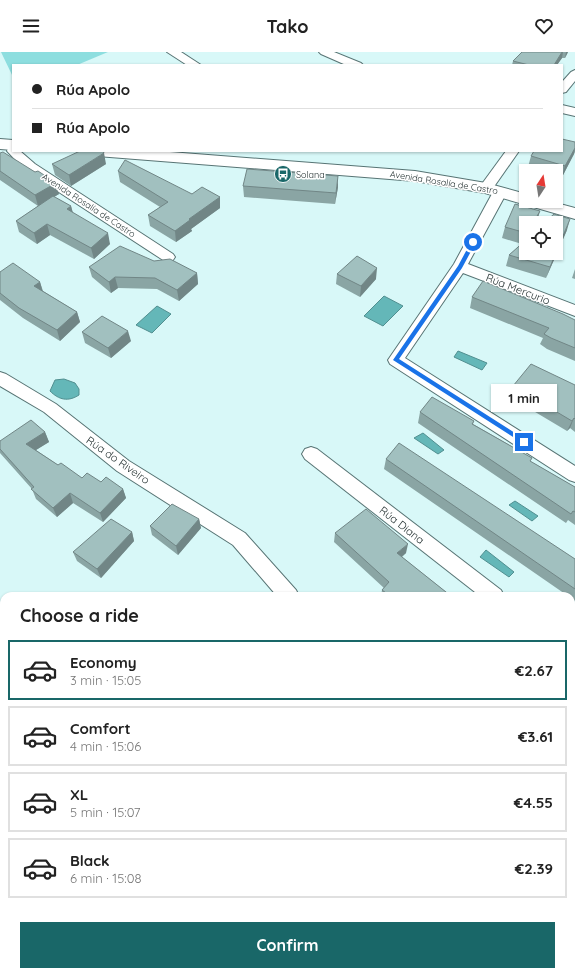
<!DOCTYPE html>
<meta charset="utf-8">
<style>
:root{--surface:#fff;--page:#f2f2f2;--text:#222;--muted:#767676;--line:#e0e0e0;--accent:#196768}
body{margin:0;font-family:Quicksand,sans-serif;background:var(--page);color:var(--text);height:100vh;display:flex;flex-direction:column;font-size:15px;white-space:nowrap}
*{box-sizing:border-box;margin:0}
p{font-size:13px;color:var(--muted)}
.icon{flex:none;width:22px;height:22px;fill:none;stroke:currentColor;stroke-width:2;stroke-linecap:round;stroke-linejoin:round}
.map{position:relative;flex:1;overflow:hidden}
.drawer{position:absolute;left:0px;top:540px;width:575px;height:384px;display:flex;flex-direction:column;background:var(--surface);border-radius:12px 12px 0 0;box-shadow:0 1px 3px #0004}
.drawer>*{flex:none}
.hud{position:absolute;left:12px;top:12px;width:551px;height:88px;border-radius:0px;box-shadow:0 1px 3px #0004;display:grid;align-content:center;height:88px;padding:0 20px;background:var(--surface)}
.needle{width:26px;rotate:12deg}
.controls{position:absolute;left:519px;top:112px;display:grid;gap:8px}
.controls a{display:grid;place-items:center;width:44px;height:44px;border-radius:0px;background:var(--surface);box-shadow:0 1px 3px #0004;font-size:20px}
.end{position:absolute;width:18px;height:18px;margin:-9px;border:5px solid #1a73e8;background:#fff;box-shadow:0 0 0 2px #fff}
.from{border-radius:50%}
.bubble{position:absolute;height:28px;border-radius:0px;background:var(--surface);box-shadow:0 1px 3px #0004;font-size:13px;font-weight:800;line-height:28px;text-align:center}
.hud b{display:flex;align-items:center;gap:14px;height:38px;font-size:15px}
.hud b+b{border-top:1px solid var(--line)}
.hud i{width:10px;height:10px;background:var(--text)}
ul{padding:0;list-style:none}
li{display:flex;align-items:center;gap:12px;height:60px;margin:0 8px 6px;padding:0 12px;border:2px solid var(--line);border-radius:0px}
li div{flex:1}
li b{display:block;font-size:15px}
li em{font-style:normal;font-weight:800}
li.selected{border-color:var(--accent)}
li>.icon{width:36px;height:36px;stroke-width:1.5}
h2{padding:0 20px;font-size:18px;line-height:48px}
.primary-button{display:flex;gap:8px;margin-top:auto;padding:8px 20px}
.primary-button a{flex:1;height:46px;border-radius:0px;background:var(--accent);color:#fff;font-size:16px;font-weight:800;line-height:46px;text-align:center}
header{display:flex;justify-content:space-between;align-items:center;height:52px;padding:0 20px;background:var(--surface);font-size:18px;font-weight:800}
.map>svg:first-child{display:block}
</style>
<header><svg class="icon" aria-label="menu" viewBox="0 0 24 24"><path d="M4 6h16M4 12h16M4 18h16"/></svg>Tako<svg class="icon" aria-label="heart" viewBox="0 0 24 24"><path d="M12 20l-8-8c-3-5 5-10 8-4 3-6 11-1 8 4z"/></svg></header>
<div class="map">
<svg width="575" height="924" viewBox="0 0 575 924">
<rect width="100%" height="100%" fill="#d8f8f8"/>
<g fill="#8ddedf">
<path d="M1 0H108L77 13H13V25Z"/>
<path d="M197 920H453L457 924H199Z"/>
</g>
<g fill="#64b7b8" stroke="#518f90">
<path d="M384 244 403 254 383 274 364 264Z"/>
<path d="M157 254 171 262 152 281 136 273Z"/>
<path d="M458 299 487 311 482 318 454 305Z"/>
<path d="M64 327 75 331 79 337V343C68 350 59 348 50 339L55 328Z"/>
<path d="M423 381 444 398 438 402 414 386Z"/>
<path d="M515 449 538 464 532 469 509 453Z"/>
<path d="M486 498 514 520 509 525 480 505Z"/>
</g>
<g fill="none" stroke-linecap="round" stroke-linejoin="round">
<g stroke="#577474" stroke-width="2">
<g id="minor">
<path d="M167 0H181L201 13H187Z"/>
<path d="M319 0H334L361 11 363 13H346L321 2Z"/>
<path d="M575 18V29L566 40 562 41V30L571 20Z"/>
<path d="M562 53 575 56V64L562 61Z"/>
<path d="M13 95V99H20L35 112 173 202 175 205 173 208 168 210 163 208 25 118 7 99 8 96Z"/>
<path d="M506 99H519L491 139 486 140 481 139 479 136Z"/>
<path d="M500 136 505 137 507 140 468 212 575 253V264L463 221 405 306 575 414V430L569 428 390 312 388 308 454 212 493 140 495 137Z"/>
<path d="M0 320 6 322 56 352 129 409 245 481 296 538 299 544H277L233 493 117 419 44 360 0 334Z"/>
<path d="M311 395 317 397 501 538 504 544H480L305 407 302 402 305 397Z"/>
<path d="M571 595 575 596V616L571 615Z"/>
<path d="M571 854 575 856V882L571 880Z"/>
<path d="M153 920H179L180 924H154Z"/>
</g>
</g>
<g stroke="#577474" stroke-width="2">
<g id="tertiary">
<path d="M0 87 13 88V98L0 97Z"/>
<path d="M89 99H157L415 119 486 131 526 142V149H549L575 156V167L485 141 415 129 97 104 91 102Z"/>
</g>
</g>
<use href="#minor" fill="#fff" fill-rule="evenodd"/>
<use href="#tertiary" fill="#fff" fill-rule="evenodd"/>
</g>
<g fill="#8aa5a4">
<path d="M522 0H568L565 6H562L557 13H512L513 9Z"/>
<path d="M575 90V100L574 102 562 125 556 123V119H543L528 115 531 104Z"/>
<path d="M0 101 35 120 59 142 54 145 71 154 73 161 110 192 94 207 50 183 37 192 19 180 16 169 38 154 0 128Z"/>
<path d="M52 112H106L71 134 55 123Z"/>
<path d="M118 119 192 142 220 145V156L191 177 192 179 176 190 150 174 148 163 160 155 120 130Z"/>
<path d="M243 134 338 135 335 152 244 145Z"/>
<path d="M540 159 537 170 526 171V201L567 178 546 226 506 214 509 203 522 192 502 186 505 175Z"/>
<path d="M154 209 197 221 198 232 179 249 157 237 118 236 111 241 92 225 89 215Z"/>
<path d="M575 217V227L572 226Z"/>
<path d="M0 220 40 230 43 239 77 260 80 270 60 289 23 266 0 248Z"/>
<path d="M337 222 376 227 360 245 336 232Z"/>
<path d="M472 245 575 268V309L547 297 540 292 543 286 470 256Z"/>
<path d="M82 280 131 289 111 306 85 291Z"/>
<path d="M575 333V380L570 376 567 379 510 345 513 334Z"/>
<path d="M420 360 474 369 473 372 532 406 530 409 575 435V473L568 468 566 471 418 371Z"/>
<path d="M45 380 49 390 36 398 58 413 82 426 101 430 123 437 126 446 103 470 73 451 57 465 36 447 32 437 0 401V397Z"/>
<path d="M386 407 575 507V549L571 546V544H568L384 417Z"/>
<path d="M199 467 201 476 178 503 152 483 150 474Z"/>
<path d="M132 480 134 489 101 526 77 509 73 500Z"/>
<path d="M335 481 406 501 402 505 451 544H381L382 538 384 536 334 490Z"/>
<path d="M571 623 575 626V775L571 771Z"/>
<path d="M504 920H571L575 924H507Z"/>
</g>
<g fill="#718686">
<path d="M562 0H563L562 6 557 13H554Z"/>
<path d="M566 0H568L565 6Z"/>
<path d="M575 96 574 102 562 125 565 114Z"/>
<path d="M104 101 106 112 71 134 69 123Z"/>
<path d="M338 124V135L335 152 336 141Z"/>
<path d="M56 131 59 142 38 154 35 143Z"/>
<path d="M220 145V156L191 177 192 179 176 190 175 179 189 167Z"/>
<path d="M71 154 74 166 67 157Z"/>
<path d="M540 159 536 171H533Z"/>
<path d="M570 167 567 178 546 226 550 215Z"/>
<path d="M47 172 50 183 37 192 34 181Z"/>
<path d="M108 181 110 192 94 207 91 196Z"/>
<path d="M377 216 376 227 360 245 361 234Z"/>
<path d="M197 221 198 232 179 249 177 238Z"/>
<path d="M115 225 118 236 111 241 109 230Z"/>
<path d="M40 230 43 241 34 234Z"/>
<path d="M77 260 80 270 60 289 57 278Z"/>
<path d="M128 279 131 289 111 306 108 296Z"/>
<path d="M574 366 570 376 567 379 572 369Z"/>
<path d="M45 380 49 390 31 401 26 392Z"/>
<path d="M123 437 126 446 103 470 100 461Z"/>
<path d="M70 441 73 451 57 465 53 456Z"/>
<path d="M199 467 201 476 178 503 176 494Z"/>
<path d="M132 480 134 489 101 526 97 517Z"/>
<path d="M408 492 406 501 395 510 397 501Z"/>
</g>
<g fill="#a1c0bf" stroke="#718686">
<path d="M522 0H562L554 13H529L513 9Z"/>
<path d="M562 87 575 90V96L565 114 531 104 534 99H562Z"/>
<path d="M80 99H103L104 101 69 123 52 112Z"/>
<path d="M3 100 35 120 38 119 56 131 35 143 0 119V101Z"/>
<path d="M125 108 192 142 202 135 220 145 189 167 190 168 175 179 148 163 168 150 118 119Z"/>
<path d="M247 117 338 124 336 141 243 134Z"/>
<path d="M53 144 71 154 67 157 108 181 91 196 47 172 34 181 16 169Z"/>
<path d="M515 152 540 159 533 171H526V181L505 175Z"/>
<path d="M554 162 570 167 556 201V171H544Z"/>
<path d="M526 188V201H556L550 215 509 203Z"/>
<path d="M120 194 154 209 170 207 197 221 177 238 155 226 115 225 109 230 89 215Z"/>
<path d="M357 204 377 216 361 234 337 222Z"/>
<path d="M13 211 40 230 34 234 77 260 57 278 19 256 0 241V220Z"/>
<path d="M483 229 563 262 575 268V296L551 286 544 282 549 276 472 245Z"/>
<path d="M102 264 128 279 108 296 82 280Z"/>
<path d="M531 312 575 333V367L574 366 572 369 513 334Z"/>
<path d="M432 345 474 369 472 372 532 406 530 409 575 435V460L573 459 571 462 420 360Z"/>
<path d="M31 368 45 380 26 392 58 413 61 411 82 426 87 421 101 430 106 425 123 437 100 461 70 441 53 456 31 437 34 435 0 397V389Z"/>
<path d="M399 391 575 507V537L386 407Z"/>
<path d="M172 452 199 467 176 494 150 474Z"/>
<path d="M366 457 408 492 397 501 451 544H390L382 538 389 530 335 481Z"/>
<path d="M111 467 132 480 97 517 73 500Z"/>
<path d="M571 623 575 626V763L571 759Z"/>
<path d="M510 920H571L575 924H514Z"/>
</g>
<path fill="#1a73e8" d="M472 188 476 190 462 216 399 307 526 388 527 390 524 392 393 308 458 214Z"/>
<defs>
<g id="bus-disc" transform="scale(0.9)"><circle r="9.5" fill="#196768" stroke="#fff"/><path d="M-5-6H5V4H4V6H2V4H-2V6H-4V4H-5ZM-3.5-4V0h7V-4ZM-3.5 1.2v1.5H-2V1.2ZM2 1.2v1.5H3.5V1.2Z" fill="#fff"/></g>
</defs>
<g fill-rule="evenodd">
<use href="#bus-disc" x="283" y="122"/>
</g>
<g text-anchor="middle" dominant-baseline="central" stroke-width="3" stroke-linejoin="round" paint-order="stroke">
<g font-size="9" fill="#253232" stroke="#fff" text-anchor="start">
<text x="296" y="122">Solana</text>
</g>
<g font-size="9" fill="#253232" stroke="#fff">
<text transform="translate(444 130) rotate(9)">Avenida Rosalía de Castro</text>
<text transform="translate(89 153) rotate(33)">Avenida Rosalía de Castro</text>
</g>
<g font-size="11" fill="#253232" stroke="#fff">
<text transform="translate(518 237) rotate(21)">Rúa Mercurio</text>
<text transform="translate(118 408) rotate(35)">Rúa do Riveiro</text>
<text transform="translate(402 473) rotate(38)">Rúa Diana</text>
</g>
</g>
</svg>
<div class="controls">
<a><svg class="needle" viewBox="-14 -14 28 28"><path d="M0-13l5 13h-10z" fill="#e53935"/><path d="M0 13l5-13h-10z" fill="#767676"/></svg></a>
<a><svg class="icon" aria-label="locate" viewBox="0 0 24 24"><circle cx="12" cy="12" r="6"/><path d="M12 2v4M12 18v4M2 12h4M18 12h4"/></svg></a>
</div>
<i class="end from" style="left:473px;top:190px"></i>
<i class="end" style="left:524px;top:390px"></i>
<div class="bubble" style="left:491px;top:332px;width:66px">1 min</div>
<div class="hud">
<b><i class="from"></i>Rúa Apolo</b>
<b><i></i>Rúa Apolo</b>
</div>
<section class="drawer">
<h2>Choose a ride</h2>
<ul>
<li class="selected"><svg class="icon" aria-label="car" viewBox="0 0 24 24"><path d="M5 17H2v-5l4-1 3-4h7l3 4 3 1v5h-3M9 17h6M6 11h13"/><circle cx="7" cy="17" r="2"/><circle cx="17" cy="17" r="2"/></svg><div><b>Economy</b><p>3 min · 15:05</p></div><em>€2.67</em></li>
<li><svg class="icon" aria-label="car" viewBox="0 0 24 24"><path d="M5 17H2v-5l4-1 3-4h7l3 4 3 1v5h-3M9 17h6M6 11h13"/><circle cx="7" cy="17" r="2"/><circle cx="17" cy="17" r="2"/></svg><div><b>Comfort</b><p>4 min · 15:06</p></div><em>€3.61</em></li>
<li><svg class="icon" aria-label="car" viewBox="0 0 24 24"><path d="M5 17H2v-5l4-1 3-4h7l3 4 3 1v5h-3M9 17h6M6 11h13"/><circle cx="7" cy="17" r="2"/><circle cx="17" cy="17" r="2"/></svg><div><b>XL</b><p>5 min · 15:07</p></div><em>€4.55</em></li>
<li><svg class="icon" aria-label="car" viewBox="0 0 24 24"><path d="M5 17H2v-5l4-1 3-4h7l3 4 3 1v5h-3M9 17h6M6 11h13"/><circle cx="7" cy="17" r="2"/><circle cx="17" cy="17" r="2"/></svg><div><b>Black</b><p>6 min · 15:08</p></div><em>€2.39</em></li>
</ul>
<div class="primary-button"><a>Confirm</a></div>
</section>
</div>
